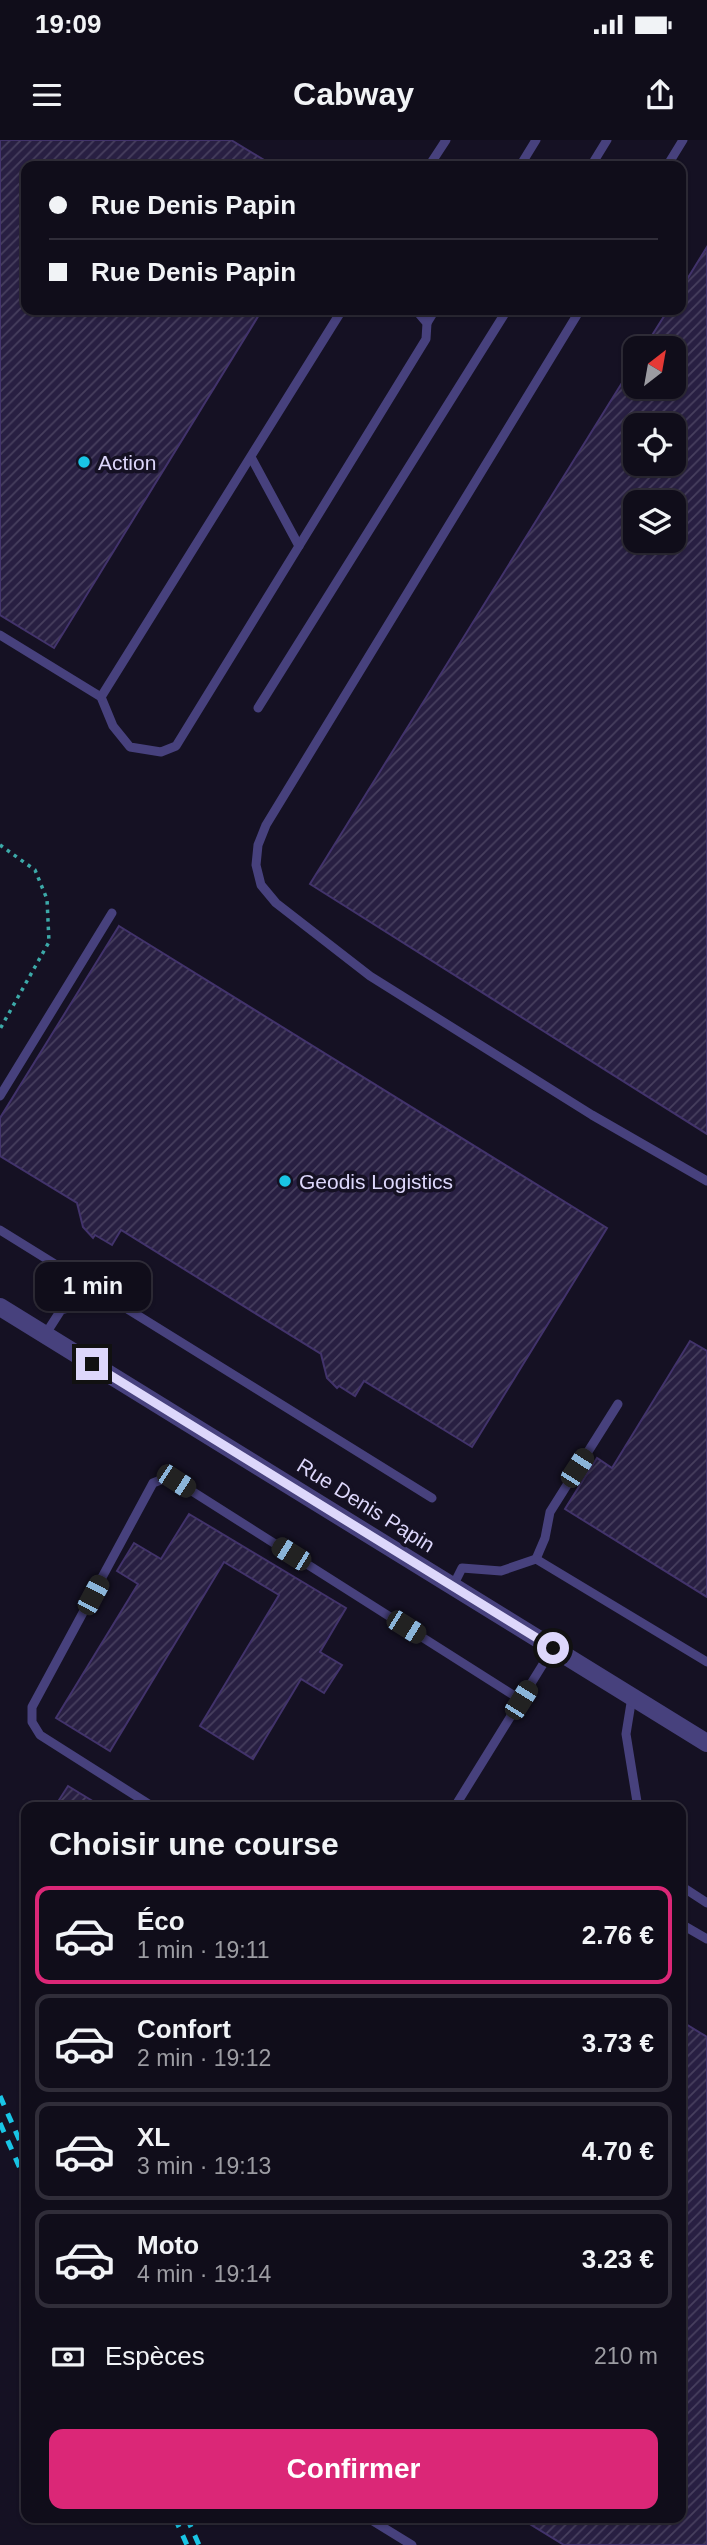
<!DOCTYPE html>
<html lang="fr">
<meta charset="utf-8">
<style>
:root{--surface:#100d1a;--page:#191623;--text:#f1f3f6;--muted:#9c9ca2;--line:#302d39;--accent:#db2777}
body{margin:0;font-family:Helvetica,sans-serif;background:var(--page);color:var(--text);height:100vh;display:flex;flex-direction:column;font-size:26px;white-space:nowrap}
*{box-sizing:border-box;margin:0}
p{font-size:23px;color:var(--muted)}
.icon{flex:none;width:38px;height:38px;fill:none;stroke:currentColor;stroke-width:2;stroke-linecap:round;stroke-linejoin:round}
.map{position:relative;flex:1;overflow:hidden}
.drawer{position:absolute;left:21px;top:1662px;width:665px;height:721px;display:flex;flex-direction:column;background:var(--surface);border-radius:14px;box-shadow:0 2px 5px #0004,0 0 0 2px var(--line)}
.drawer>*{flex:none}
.top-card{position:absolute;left:21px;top:21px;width:665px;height:154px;border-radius:14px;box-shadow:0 2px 5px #0004,0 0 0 2px var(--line);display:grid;align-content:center;height:154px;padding:0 28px;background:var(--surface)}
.needle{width:46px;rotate:31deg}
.fabs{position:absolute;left:623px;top:196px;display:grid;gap:14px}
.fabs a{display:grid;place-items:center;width:63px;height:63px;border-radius:14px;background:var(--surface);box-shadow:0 2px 5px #0004,0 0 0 2px var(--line);font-size:35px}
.end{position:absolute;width:32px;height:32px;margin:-16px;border:9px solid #ddd7fb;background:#111;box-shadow:0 0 0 4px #111}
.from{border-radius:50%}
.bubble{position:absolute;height:49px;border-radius:14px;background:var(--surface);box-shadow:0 2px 5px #0004,0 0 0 2px var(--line);font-size:23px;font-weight:700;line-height:49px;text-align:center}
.car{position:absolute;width:21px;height:42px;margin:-21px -10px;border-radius:9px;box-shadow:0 0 5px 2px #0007;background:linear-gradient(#222 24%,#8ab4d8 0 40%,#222 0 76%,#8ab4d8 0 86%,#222 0)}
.top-card b{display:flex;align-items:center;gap:24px;height:66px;font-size:26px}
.top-card b+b{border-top:2px solid var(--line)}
.top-card i{width:18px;height:18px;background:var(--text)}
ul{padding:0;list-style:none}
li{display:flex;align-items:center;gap:21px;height:98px;margin:0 14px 10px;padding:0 14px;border:4px solid var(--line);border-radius:14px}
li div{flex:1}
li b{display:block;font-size:26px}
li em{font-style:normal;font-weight:700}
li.active{border-color:var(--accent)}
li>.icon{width:63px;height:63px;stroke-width:1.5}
h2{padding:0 28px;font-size:32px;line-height:84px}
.pay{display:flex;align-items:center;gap:18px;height:77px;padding:0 28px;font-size:26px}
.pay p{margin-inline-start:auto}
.action{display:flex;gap:14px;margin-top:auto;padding:14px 28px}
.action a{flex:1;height:80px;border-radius:14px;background:var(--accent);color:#fff;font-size:28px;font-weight:700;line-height:80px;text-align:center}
.status{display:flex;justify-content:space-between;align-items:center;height:49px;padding:0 35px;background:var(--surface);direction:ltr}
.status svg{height:19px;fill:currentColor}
header{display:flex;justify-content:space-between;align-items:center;height:91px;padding:0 28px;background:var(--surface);font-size:32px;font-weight:700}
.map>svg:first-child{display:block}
</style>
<div class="status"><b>19:09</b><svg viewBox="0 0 49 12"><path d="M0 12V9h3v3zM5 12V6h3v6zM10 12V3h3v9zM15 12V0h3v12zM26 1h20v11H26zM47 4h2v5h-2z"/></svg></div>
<header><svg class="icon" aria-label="menu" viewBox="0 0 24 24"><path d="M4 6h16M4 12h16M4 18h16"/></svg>Cabway<svg class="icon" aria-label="share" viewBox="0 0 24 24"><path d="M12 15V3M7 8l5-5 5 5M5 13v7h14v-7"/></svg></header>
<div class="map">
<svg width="707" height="2405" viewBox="0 0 707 2405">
<defs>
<pattern id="building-hatch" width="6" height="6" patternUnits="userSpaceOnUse" patternTransform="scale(1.75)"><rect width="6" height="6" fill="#281f42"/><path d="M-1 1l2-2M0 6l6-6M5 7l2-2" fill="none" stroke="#473f5e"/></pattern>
</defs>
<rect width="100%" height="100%" fill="#151123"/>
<g fill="url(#building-hatch)" stroke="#42336b" stroke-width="2" fill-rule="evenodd">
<path d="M0 0H231L274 26H26V170H262L54 508 0 475Z"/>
<path d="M707 107V994L310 744 635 222V247H674V208H644L668 170H681V149ZM635 285H674V324H635ZM635 362H674V401H635Z"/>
<path d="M119 786 607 1088 472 1307 364 1241 355 1256 339 1246 337 1248 327 1238 321 1214 121 1090 112 1105 95 1095 93 1098 83 1087 77 1063 0 1016V978Z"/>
<path d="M690 1201 707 1211V1457L565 1369 597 1318 612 1328Z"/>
<path d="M189 1374 346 1468 320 1512 342 1525 324 1553 301 1539 253 1619 200 1586 279 1455 224 1422 110 1611 56 1578 138 1444 117 1431 134 1403 161 1419Z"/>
<path d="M68 1646 104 1668H54Z"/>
<path d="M681 1881 707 1897V2405H564L520 2378H681Z"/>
</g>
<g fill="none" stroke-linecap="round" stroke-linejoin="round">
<path stroke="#3caaa9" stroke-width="3.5" stroke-dasharray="3.5 5" stroke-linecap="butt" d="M0 705 35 730 47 759 49 802 0 889"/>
<g stroke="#47417d" stroke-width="9">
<path d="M429 26 446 0"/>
<path d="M520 26 536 0"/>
<path d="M591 26 607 0"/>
<path d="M667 26 683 0"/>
<path d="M580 170 266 685 258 705 256 725 261 745 276 763 370 836 592 975 707 1041"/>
<path d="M427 183 435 170"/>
<path d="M299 406 426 199 427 183 416 170"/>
<path d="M0 495 101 557 113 586 130 607 161 612 176 606 299 406 252 319"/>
<path d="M101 557 342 170"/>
<path d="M258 568 507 170"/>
<path d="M0 956 112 773"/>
<path d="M0 1090 432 1358"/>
<path d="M45 1195 61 1170 109 1158"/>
<path d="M536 1419 545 1398 550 1372 618 1264"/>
<path d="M453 1446 462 1428 501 1431 536 1419 707 1522"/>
<path d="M632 1557 626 1594 638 1668"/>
<path d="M155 1668 40 1595 32 1582V1567L153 1343 163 1339 176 1341 521 1560"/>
<path d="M454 1668 553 1508"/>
<path d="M681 1746 707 1763"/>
<path d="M681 1784 707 1799"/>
<path d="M368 2378 412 2405"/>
</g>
<path stroke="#47417d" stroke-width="18" d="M0 1167 707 1603"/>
<g stroke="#19c5e5" stroke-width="5" stroke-dasharray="10 9" stroke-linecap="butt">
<path d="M0 1956 26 2015"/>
<path d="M0 1983 26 2042"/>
<path d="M175 2378 187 2405"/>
<path d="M187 2378 199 2405"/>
</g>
</g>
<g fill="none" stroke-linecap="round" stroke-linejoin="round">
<path stroke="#ddd7fb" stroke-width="9" d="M92 1224 553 1508"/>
</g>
<g fill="#19c5e5" stroke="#151123" stroke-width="2.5">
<circle cx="84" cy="322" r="7"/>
<circle cx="285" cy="1041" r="7"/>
</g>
<g text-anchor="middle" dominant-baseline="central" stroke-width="7" stroke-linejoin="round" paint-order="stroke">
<g font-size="21" fill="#ddd7fb" stroke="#151123" text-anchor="start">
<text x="98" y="322">Action</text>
<text x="299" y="1041">Geodis Logistics</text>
</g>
<g font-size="21" fill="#ddd7fb" stroke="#151123">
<text transform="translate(366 1365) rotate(32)">Rue Denis Papin</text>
</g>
</g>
</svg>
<div class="fabs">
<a><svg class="needle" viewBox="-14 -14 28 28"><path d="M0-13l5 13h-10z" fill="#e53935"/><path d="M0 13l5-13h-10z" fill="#9c9ca2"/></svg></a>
<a><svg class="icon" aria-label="locate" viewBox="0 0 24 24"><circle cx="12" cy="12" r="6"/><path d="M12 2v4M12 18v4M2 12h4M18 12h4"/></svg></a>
<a><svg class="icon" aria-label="layers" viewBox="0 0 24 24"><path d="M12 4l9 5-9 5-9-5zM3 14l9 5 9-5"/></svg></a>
</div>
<i class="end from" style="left:553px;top:1508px"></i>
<i class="end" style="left:92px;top:1224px"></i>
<div class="bubble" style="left:35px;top:1122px;width:116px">1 min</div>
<i class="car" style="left:577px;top:1328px;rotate:33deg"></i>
<i class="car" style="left:176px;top:1341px;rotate:123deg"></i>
<i class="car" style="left:291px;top:1414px;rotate:302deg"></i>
<i class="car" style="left:93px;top:1455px;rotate:28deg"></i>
<i class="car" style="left:406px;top:1487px;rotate:122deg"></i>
<i class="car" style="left:521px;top:1560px;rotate:32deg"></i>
<div class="top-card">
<b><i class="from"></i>Rue Denis Papin</b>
<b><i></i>Rue Denis Papin</b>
</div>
<section class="drawer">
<h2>Choisir une course</h2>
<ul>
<li class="active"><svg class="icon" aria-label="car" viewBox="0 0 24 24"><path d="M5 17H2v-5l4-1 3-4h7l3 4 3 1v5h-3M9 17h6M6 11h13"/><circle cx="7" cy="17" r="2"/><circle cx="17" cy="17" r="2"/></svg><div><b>Éco</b><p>1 min · 19:11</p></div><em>2.76 €</em></li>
<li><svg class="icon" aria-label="car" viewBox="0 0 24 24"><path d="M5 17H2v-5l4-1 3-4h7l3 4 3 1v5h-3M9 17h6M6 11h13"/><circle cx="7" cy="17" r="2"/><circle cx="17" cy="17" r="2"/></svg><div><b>Confort</b><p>2 min · 19:12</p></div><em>3.73 €</em></li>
<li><svg class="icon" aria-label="car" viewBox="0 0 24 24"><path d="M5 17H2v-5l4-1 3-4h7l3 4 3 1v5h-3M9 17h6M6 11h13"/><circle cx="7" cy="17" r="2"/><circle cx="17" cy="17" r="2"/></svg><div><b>XL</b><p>3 min · 19:13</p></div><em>4.70 €</em></li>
<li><svg class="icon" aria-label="car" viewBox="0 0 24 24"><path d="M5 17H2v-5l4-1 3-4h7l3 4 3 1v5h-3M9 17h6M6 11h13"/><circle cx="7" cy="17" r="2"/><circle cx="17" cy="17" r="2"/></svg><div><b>Moto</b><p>4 min · 19:14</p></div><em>3.23 €</em></li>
</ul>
<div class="pay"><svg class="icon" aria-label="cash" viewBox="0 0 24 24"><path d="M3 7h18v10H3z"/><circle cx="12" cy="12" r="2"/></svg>Espèces<p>210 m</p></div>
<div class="action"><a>Confirmer</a></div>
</section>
</div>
